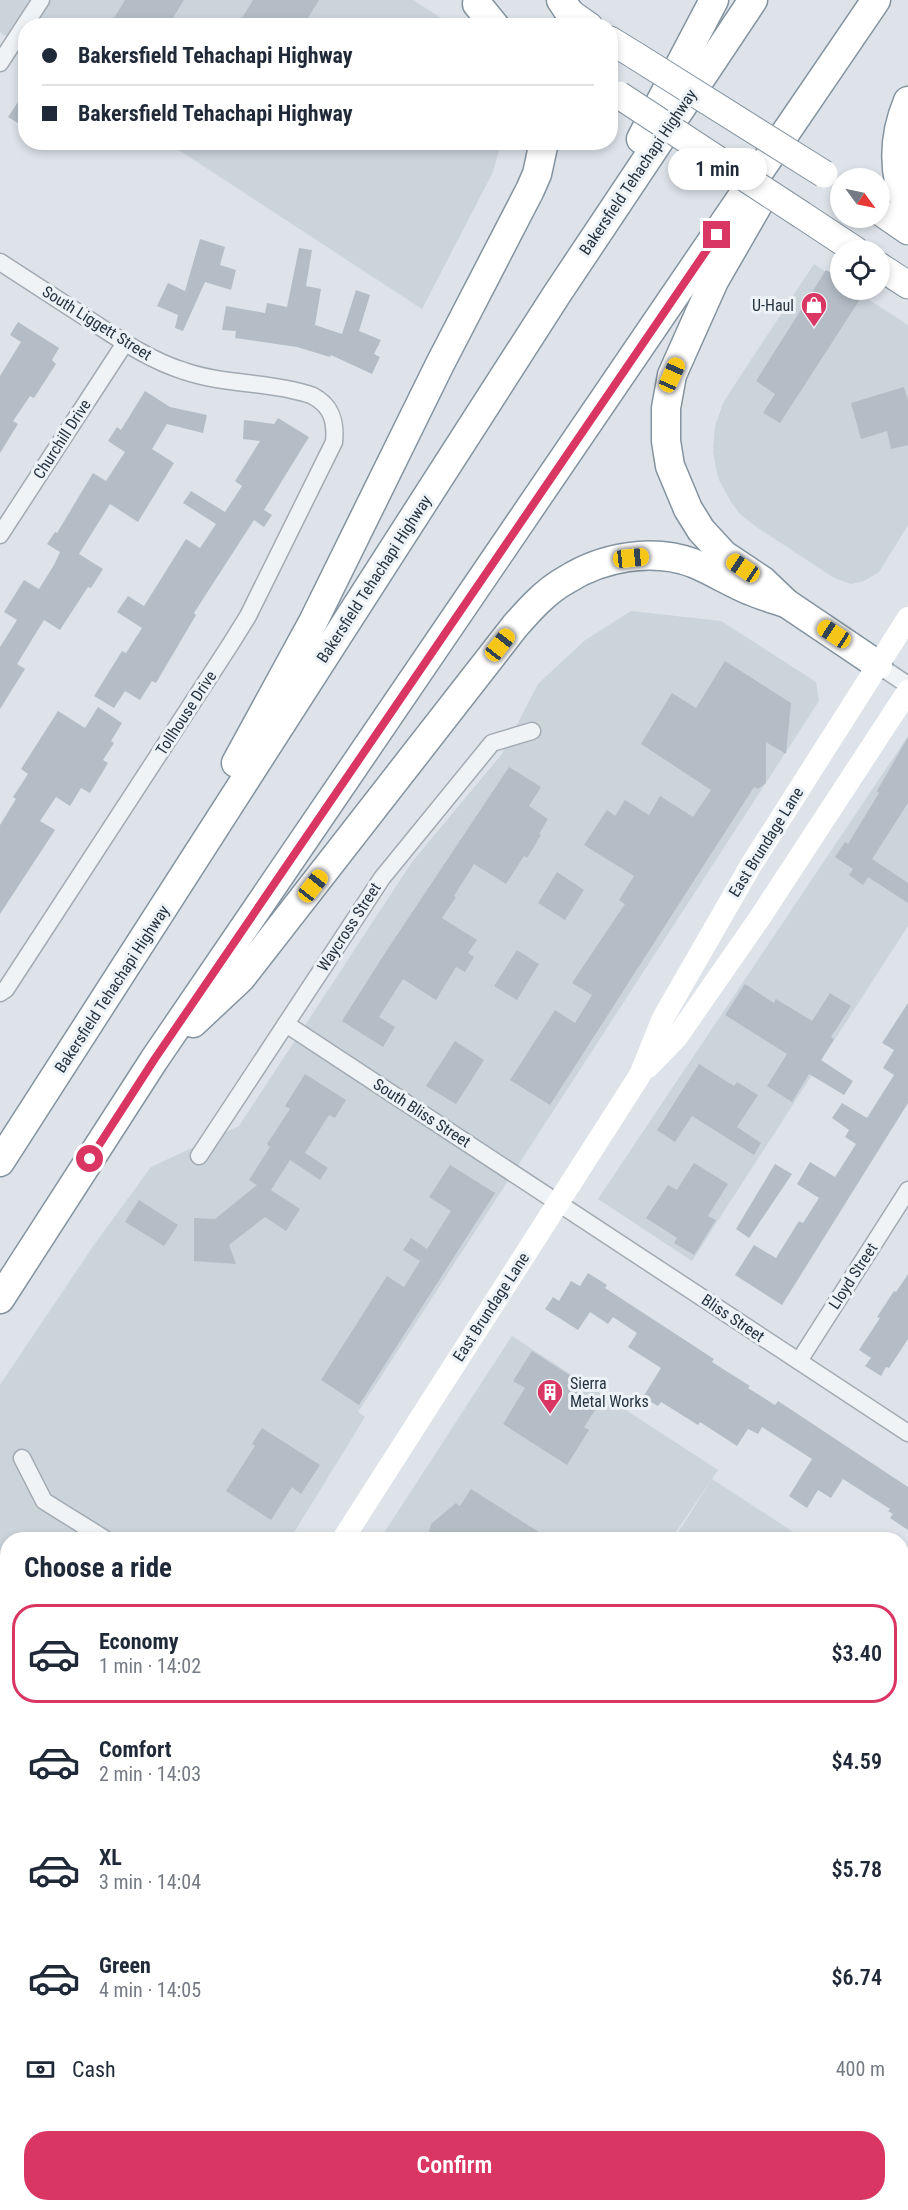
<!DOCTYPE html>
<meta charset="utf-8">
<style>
:root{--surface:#fff;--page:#f2f2f3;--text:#1f2937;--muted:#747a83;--line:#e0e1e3;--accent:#da3664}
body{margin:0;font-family:"Roboto Condensed",sans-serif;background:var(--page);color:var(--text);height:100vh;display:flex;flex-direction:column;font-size:22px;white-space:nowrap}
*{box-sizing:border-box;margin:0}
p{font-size:20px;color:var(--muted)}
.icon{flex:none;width:33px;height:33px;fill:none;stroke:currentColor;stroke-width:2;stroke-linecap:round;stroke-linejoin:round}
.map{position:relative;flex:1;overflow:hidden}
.panel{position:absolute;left:0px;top:1532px;width:909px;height:680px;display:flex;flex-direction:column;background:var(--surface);border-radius:24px 24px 0 0;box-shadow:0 3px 9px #0003}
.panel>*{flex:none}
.top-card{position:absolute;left:18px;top:18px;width:600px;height:132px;border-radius:24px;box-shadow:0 3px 9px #0003;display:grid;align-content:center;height:132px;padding:0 24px;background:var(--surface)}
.needle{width:39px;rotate:123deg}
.controls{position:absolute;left:830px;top:168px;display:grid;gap:12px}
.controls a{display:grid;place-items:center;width:60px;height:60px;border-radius:50%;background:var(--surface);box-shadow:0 3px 9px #0003;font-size:30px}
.end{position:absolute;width:27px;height:27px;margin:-14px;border:8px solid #da3664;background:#fff;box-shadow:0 0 0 3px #fff}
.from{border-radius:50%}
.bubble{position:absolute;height:42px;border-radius:21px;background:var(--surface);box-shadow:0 3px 9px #0003;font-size:20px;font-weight:600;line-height:42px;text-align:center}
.car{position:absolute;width:18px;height:36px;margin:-18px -9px;border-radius:8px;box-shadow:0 0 4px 2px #0007;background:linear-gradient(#f5c518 24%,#345 0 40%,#f5c518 0 76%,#345 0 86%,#f5c518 0)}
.top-card b{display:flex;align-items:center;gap:21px;height:57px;font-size:22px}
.top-card b+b{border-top:2px solid var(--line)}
.top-card i{width:15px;height:15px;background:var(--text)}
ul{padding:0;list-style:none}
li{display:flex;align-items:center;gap:18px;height:99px;margin:0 12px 9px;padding:0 12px;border:3px solid transparent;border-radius:24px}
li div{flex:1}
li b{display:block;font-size:22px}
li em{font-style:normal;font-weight:600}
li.on{border-color:var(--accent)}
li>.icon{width:54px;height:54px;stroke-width:1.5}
h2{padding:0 24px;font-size:27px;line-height:72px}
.pay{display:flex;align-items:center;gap:15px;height:66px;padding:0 24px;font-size:22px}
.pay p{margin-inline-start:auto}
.button{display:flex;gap:12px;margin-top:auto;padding:12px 24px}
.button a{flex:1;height:69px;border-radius:24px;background:var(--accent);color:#fff;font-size:24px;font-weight:600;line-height:69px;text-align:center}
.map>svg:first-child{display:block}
</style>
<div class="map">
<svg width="908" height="2210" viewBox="0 0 908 2210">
<rect width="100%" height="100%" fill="#dde3e9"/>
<g fill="#cbd3db">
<path d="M0 0H413L452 25 26 26 25 49 0 32Z"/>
<path d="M168 143H501L493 172 422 309Z"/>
<path d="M814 264 840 281V290H854L908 325V525L879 572 864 581 851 584 834 578 755 526 739 513 731 502 718 478 713 452 715 426 724 401Z"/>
<path d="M631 611 721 621 816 682 819 701 358 1412 365 1417 290 1539H8V1991L0 2002V1385L96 1242 151 1167 239 1126 412 862 502 754 538 684 584 641Z"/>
<path d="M908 736V926L692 1261 598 1199Z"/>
<path d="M512 1336 718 1470 671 1539H380Z"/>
<path d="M712 1479 804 1539H674Z"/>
<path d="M902 1602 908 1606V2210H844L834 2204H902Z"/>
<path d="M7 2111 8 2204H48L44 2210H0V2123Z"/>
</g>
<g fill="#b4bdc6">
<path d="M125 0H184L168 26H109Z"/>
<path d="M253 0H319L303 26H237Z"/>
<path d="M26 90V128L8 117Z"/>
<path d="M200 239 225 247 220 265 236 270 231 290 205 282 183 331 175 328 178 315 157 306 168 283 185 291Z"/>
<path d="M299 248 312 250 306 286 321 289 315 325 342 334 356 290 370 295 359 331 381 340 374 354 380 357 372 374 331 355 330 357 297 347 235 338 236 331 222 330 226 306 265 313 267 303 287 307Z"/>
<path d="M826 270 840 278V290H866L780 423 763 413 775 394 756 381Z"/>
<path d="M18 322 59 348 52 360 56 364 34 398 30 396 13 421 18 424 0 453V376L21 342 10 335Z"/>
<path d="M904 387 908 400V445L891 449 887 431 861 439 851 403Z"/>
<path d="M145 391 170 407 207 415 203 433 167 424 152 449 174 463 138 522 110 504 79 554 103 569 91 588 88 587 60 630 44 620 17 664 25 669 0 709V647L17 620 4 612 24 580 39 589 54 565 60 552 47 544 55 532 57 533 93 473 106 481 125 452 108 441 117 427 121 430Z"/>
<path d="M278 418 309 437 264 510 272 515 264 527 254 520 194 613 196 615 156 683 152 681 140 700 125 691 114 708 94 696 122 651 126 653 142 628 117 612 128 596 144 606 186 539 200 548 216 524 183 503 191 491 225 512 242 486 235 481 260 441 243 439 244 420 274 424Z"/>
<path d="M725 661 791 703 786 754 766 742V783L758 789 754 787 550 1105 510 1080 555 1010 575 1023 592 995 572 983 625 904 619 900 634 876 584 845 607 810 615 816 625 800 649 815 660 796 693 817 711 790 641 744 672 693 696 708Z"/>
<path d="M98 707 122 723 111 741 114 743 103 760 108 763 90 793 81 788 70 806 56 797 40 821 55 830 0 914V825L16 799 13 797 28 774 21 769 58 711 85 728Z"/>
<path d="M908 737V803L872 859 908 883V903L868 877 863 885 849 875 853 869 835 857 845 842 848 844 879 793 877 791Z"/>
<path d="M509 767 541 787 529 806 548 819 539 834 541 835 527 858 524 856 506 884 474 864 454 896 456 897 442 918 477 940 468 953 474 957 465 972 456 967 436 1000 403 979 379 1017 395 1027 383 1047 342 1021 385 953Z"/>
<path d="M557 872 584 890 565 920 538 903Z"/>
<path d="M517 950 539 964 517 1000 494 986Z"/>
<path d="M745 984 774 1003 776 999 812 1021 830 993 851 1006 831 1037 834 1039 821 1060 853 1081 844 1095 809 1074 792 1102 767 1086 787 1054 725 1015Z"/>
<path d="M908 1003V1103L782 1305 735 1275 754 1245 776 1258 799 1221 803 1223 819 1198 797 1184 810 1162 835 1177 856 1144 845 1137 849 1130 832 1118 842 1103 867 1118 894 1075 883 1068 894 1050 882 1043Z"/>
<path d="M455 1041 484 1060 456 1104 426 1086Z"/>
<path d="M699 1064 734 1086 737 1082 758 1095 737 1127 761 1143 754 1155 692 1116 675 1142 657 1130Z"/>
<path d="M305 1074 346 1100 335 1118 329 1115 305 1153 328 1168 320 1180 290 1160 271 1190 300 1209 286 1231 265 1217 229 1245 236 1264 194 1261V1218L215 1219 257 1185 249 1180 270 1147 267 1144 290 1109 285 1106Z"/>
<path d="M694 1163 728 1184 708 1216 716 1220 694 1255 674 1243 677 1238 646 1218 668 1185 677 1190Z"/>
<path d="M775 1164 792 1174 749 1238 736 1229Z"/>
<path d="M450 1165 495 1193 359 1405 321 1380 387 1276 404 1287 420 1261 403 1250 411 1238 427 1249 451 1211 429 1197Z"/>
<path d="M139 1200 178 1225 164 1246 125 1222Z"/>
<path d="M588 1273 607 1285 605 1288 714 1359 712 1362 750 1386 748 1388 775 1405 778 1401 908 1487V1530L890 1518 893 1514 888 1511 890 1509 843 1479 831 1498 818 1490 807 1508 789 1496 812 1459 762 1427 758 1434 748 1429 737 1446 700 1422 698 1425 661 1402 658 1406 643 1397 661 1368 628 1347 637 1333 613 1317 608 1324 590 1312 578 1330 545 1309 553 1297 559 1301 571 1281 580 1286Z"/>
<path d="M908 1274V1339L889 1368 886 1367 881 1376 865 1366 871 1358 859 1350 880 1318 877 1317 894 1291 896 1292Z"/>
<path d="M532 1351 585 1385 579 1395 597 1407 584 1427 589 1430 567 1465 503 1424 525 1388 513 1381Z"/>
<path d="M262 1428 320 1465 301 1494 292 1487 271 1520 226 1491 255 1446 252 1444Z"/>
<path d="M471 1489 550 1539H427L431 1524 456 1503 460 1506Z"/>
</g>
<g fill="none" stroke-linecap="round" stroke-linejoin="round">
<g stroke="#a2abb3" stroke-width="19">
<g id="minor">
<path d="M0 63 41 0"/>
<path d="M0 262C29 281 59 300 88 319 119 339 149 360 184 371 219 383 256 382 292 390 299 392 307 393 313 396 332 406 336 422 334 442L248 616 230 645 6 989 0 993"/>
<path d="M0 535 125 343"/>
<path d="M878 665 908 685"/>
<path d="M286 1024 908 1433"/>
<path d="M199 1156 382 878 492 743 532 731"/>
<path d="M799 1361 908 1190"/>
<path d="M22 1458 44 1501 105 1539"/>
<path d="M0 1881 8 1886"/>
<path d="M494 2204 504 2210"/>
<path d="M570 2210 575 2204"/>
</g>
</g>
<g stroke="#8393a0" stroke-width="29">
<g id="trunk">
<path d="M569 12 589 26"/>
<path d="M610 40 636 56"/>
<path d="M879 211 908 231"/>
<path d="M802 215 855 250"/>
<path d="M879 266 908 285"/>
</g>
</g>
<g stroke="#8393a0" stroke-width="31">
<g id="motorway">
<path d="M561 0 569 12"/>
<path d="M477 4 495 26"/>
<path d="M908 101C893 137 892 173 908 209"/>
<path d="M641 139 714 0"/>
<path d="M759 203 714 281 672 375 666 408V441L670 466 688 509 701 530 724 555 763 581 786 603 878 665"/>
<path d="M236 763 313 622 440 364 530 190 537 174 544 142"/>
<path d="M193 1023 241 978 515 626C530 609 546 591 566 580 602 557 652 548 693 563 713 571 731 583 751 591 762 596 774 599 786 603"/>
<path d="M0 1162 557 294 753 0"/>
<path d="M0 1299 154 1060 876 0"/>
</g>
</g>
<use href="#minor" stroke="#f0f3f6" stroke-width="16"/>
<g stroke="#fff" stroke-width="22">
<path d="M648 1067 677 1037 761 916 908 691"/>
<path d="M343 1539 640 1075 663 1018 751 865 908 618"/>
<path d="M0 2075 8 2063"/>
</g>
<use href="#trunk" stroke="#fff" stroke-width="27"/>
<use href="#motorway" stroke="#fff" stroke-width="28"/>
<g stroke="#8393a0" stroke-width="29" stroke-linecap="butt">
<g id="trunk-bridge">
<path d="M636 56 824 174"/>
<path d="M619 95 802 215"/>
</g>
</g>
<use href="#trunk-bridge" stroke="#fff" stroke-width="27"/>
</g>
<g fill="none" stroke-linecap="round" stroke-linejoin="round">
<path stroke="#da3664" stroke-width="8" d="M90 1159 154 1060 717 235"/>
</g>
<defs>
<g id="shop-pin" transform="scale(1.35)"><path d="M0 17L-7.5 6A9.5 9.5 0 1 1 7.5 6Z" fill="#da3664" stroke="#edf2f6"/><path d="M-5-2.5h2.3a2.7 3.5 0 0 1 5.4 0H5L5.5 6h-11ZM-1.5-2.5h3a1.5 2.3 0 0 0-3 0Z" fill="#fff"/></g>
<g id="building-pin" transform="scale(1.35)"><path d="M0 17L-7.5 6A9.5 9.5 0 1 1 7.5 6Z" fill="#da3664" stroke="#edf2f6"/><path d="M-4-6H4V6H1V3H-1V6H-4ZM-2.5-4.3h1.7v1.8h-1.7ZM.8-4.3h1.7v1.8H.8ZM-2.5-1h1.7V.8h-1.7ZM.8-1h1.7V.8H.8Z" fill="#fff"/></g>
</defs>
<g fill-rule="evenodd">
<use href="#shop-pin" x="814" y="305"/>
<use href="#building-pin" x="550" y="1392"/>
</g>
<g text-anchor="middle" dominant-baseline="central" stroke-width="6" stroke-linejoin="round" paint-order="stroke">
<g font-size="16" fill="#253340" stroke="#edf2f6">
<text transform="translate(638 172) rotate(-56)">Bakersfield Tehachapi Highway</text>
<text transform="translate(97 323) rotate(32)">South Liggett Street</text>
<text transform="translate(62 439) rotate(-57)">Churchill Drive</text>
<text transform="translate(374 579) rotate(-57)">Bakersfield Tehachapi Highway</text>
<text transform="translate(186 713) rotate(-57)">Tollhouse Drive</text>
<text transform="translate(766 842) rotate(-58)">East Brundage Lane</text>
<text transform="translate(349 927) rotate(-57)">Waycross Street</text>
<text transform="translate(112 989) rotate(-57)">Bakersfield Tehachapi Highway</text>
<text transform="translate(422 1113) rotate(33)">South Bliss Street</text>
<text transform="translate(853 1276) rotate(-57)">Lloyd Street</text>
<text transform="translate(491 1307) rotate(-57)">East Brundage Lane</text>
<text transform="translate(733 1318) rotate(34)">Bliss Street</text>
</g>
<g font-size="16" fill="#253340" stroke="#edf2f6" text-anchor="end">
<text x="794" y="305">U-Haul</text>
<text x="570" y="1383" text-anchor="start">Sierra<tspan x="570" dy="18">Metal Works</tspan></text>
</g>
</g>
</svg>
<div class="controls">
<a><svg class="needle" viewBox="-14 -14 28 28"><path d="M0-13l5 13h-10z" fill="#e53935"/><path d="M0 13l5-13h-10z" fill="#747a83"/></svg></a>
<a><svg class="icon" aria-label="locate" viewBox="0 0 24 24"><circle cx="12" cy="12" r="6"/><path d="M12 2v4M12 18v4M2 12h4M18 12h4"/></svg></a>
</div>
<i class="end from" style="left:90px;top:1159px"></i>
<i class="end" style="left:717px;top:235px"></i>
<div class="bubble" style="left:668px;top:148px;width:99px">1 min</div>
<i class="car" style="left:672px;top:375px;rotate:24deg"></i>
<i class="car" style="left:631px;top:558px;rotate:84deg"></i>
<i class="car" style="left:743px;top:568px;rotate:304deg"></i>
<i class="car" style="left:834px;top:634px;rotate:303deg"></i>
<i class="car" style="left:500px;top:645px;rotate:38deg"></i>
<i class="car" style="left:313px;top:886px;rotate:38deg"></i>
<div class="top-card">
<b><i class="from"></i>Bakersfield Tehachapi Highway</b>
<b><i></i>Bakersfield Tehachapi Highway</b>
</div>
<section class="panel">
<h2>Choose a ride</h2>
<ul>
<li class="on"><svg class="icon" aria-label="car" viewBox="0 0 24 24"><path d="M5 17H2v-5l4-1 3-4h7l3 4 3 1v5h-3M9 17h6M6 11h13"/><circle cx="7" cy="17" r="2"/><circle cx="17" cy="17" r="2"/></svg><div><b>Economy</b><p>1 min · 14:02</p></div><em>$3.40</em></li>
<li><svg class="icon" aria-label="car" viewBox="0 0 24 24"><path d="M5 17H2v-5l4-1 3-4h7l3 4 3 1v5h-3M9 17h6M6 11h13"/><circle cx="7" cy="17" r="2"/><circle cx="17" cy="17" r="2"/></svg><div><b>Comfort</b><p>2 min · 14:03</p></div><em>$4.59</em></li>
<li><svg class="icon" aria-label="car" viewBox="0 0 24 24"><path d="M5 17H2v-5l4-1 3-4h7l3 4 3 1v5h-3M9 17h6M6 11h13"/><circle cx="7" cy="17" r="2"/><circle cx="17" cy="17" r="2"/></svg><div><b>XL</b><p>3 min · 14:04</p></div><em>$5.78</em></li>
<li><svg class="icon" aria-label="car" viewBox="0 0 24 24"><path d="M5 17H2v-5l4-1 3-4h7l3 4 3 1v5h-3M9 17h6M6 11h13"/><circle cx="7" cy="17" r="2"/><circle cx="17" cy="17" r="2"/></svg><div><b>Green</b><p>4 min · 14:05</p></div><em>$6.74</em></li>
</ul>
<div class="pay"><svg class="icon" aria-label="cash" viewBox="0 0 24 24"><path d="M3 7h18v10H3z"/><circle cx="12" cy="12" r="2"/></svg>Cash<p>400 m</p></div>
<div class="button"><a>Confirm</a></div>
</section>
</div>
